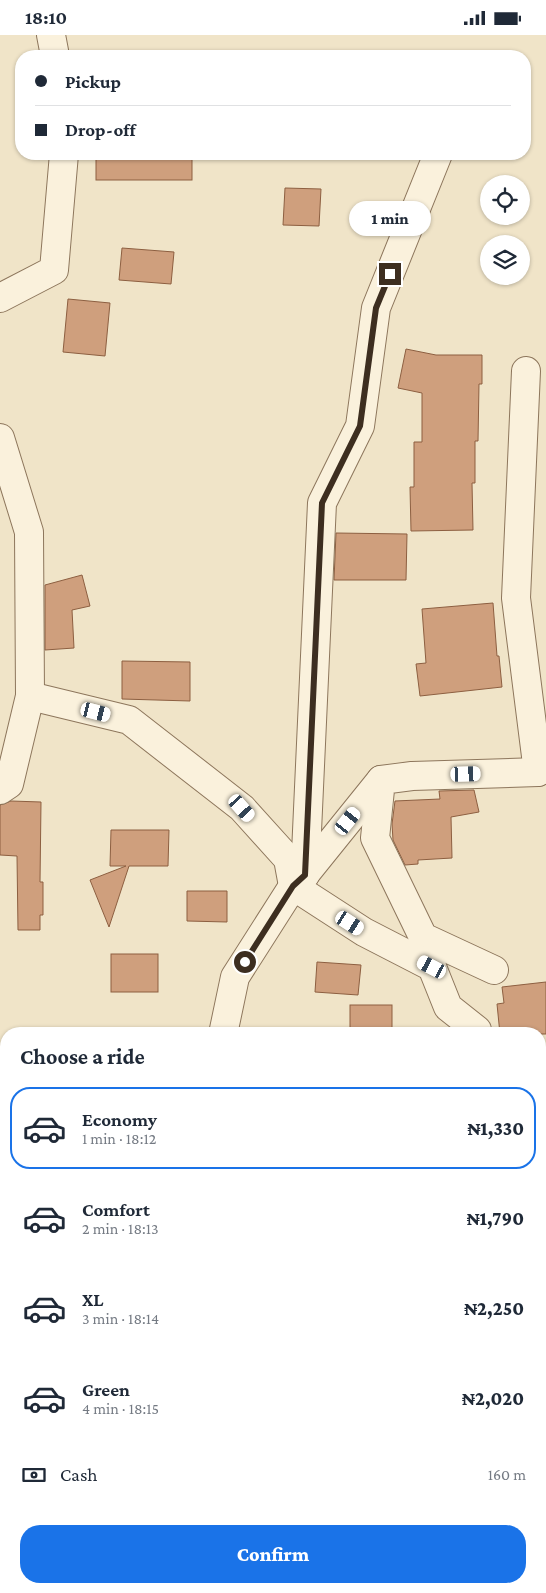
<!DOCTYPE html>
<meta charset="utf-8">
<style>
:root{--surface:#fff;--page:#f6f6f7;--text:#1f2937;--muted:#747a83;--line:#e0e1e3;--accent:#1a73e8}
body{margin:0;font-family:"Crimson Pro",serif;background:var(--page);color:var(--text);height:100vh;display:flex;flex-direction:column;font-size:19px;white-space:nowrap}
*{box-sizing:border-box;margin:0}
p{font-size:16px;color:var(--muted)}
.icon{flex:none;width:28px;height:28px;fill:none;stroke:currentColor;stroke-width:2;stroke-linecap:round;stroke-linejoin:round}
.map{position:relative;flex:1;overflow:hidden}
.side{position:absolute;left:0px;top:992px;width:546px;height:566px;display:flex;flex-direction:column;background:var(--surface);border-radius:20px 20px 0 0;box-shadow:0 1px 4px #0004}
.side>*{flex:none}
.top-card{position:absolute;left:15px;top:15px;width:516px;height:110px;border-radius:20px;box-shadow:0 1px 4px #0004;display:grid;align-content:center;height:110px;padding:0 20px;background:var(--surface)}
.buttons{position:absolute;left:480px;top:140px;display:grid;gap:10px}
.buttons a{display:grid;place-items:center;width:50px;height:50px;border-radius:50%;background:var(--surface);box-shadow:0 1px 4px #0004;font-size:25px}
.end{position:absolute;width:22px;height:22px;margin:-11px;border:6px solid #3d2e20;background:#fff;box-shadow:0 0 0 2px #fff}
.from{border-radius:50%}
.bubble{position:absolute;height:35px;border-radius:18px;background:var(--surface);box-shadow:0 1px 4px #0004;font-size:16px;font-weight:800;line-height:35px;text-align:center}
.car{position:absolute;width:15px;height:30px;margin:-15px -8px;border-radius:6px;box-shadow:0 0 4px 1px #0007;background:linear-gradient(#fff 24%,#345 0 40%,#fff 0 76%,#345 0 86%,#fff 0)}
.top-card b{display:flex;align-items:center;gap:18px;height:48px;font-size:19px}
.top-card b+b{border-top:1px solid var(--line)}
.top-card i{width:12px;height:12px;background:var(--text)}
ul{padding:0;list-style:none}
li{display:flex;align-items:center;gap:15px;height:82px;margin:0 10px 8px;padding:0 10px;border:2px solid transparent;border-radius:20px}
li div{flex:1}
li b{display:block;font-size:19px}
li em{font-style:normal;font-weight:800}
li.current{border-color:var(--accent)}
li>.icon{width:45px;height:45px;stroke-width:1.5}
h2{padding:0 20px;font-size:22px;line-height:60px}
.pay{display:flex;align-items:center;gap:12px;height:55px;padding:0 20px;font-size:19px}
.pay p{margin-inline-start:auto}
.button{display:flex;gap:10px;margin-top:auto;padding:10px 20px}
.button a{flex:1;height:58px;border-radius:20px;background:var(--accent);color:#fff;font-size:20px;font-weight:800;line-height:58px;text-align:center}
.status{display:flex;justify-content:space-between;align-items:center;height:35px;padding:0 25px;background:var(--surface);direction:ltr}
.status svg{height:14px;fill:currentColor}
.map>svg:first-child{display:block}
</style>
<div class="status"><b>18:10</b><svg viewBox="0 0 49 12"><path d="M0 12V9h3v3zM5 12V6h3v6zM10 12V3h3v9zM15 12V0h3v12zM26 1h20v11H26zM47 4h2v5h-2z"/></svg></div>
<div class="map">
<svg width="546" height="1558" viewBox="0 0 546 1558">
<rect width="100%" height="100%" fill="#f0e4c8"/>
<g fill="#cf9f7d" stroke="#8d5f41">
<rect x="96" y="119" width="96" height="26"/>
<path d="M285 153 321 154 319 191 283 190Z"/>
<path d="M122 213 174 217 171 249 119 245Z"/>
<path d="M68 264 110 268 105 321 63 317Z"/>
<path d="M406 314 436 320H482V349H479L478 406H475V448H472L473 495 411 496 410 452H414V407H422V358L398 353Z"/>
<path d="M336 498 407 499 406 545H334Z"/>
<path d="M82 540 90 571 72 575 74 613 45 615V550Z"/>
<path d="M493 568 497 621H499L502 652 420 661 416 629 426 628 422 574Z"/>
<path d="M122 626 190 627V666L122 664Z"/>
<path d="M474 755 479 777 451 782 452 823 418 825V829L405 830 393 805 392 789 395 766 440 764 439 756Z"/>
<path d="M11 766 41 767 40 847H43V880H40V895H18L17 821 0 820V770Z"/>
<path d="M111 795H169L168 831H129L109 892 90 845 126 831H110Z"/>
<path d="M187 856H227V887L187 886Z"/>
<rect x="111" y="919" width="47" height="38"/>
<path d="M317 927 361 930 358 960 315 957Z"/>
<path d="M546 947V999H500L497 969 504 968 502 952Z"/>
<rect x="350" y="970" width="42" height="29"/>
</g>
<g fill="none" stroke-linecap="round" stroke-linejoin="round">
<g stroke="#8d765c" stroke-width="30">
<g id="minor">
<path d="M51 0 55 21"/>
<path d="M0 263 54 235 64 119"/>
<path d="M526 336 516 563 538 737"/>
<path d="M0 403 29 497 30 661 9 749 0 755"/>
<path d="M30 661 129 685 242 773 288 824 293 851"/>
<path d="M305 840 322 468 360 391 376 273 438 119"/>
<path d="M302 843 381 745"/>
<path d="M494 935 423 902 375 803 381 745 412 741 538 737 546 728"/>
<path d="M223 999 235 942 293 851 364 897 432 932 448 972 477 995"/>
<path d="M0 1262 6 1302"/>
<path d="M0 1409 6 1411"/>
<path d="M9 1552 10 1558"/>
<path d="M380 1552 382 1558"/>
<path d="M487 1552 489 1558"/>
<path d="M95 1558V1552"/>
</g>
</g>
<use href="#minor" stroke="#faf1dc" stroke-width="28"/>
</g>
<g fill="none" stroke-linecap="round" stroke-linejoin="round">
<path stroke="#3d2e20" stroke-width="6" d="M245 927 293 851 305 840 322 468 360 391 376 273 390 239"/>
</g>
</svg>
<div class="buttons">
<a><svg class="icon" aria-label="locate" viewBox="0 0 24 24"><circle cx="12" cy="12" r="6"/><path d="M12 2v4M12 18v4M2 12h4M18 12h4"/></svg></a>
<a><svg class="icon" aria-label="layers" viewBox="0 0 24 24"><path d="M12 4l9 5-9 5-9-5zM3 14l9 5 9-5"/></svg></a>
</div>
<i class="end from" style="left:245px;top:927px"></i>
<i class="end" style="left:390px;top:239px"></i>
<div class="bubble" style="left:349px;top:166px;width:82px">1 min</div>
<i class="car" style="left:96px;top:677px;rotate:104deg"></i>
<i class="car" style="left:466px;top:739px;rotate:88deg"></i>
<i class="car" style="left:242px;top:773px;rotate:138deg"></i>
<i class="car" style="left:348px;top:786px;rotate:39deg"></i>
<i class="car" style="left:350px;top:888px;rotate:123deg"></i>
<i class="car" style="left:432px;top:932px;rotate:297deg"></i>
<div class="top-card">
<b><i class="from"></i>Pickup</b>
<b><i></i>Drop-off</b>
</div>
<section class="side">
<h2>Choose a ride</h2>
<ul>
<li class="current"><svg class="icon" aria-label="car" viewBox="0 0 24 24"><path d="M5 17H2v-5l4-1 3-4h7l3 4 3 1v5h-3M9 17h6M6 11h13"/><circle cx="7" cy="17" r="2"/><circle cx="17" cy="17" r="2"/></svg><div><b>Economy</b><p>1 min · 18:12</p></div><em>₦1,330</em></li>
<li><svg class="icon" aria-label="car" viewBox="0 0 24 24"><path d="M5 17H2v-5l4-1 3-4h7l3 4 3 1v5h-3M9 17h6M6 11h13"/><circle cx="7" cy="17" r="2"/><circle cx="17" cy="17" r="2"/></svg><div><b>Comfort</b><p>2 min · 18:13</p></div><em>₦1,790</em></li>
<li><svg class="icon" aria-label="car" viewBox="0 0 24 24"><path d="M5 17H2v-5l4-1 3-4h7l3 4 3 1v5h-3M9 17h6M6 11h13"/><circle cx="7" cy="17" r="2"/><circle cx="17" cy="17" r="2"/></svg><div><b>XL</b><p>3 min · 18:14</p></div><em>₦2,250</em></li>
<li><svg class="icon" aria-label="car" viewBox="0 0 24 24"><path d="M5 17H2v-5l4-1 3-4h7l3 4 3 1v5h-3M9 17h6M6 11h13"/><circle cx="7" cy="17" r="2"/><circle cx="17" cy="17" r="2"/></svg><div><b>Green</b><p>4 min · 18:15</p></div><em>₦2,020</em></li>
</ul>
<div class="pay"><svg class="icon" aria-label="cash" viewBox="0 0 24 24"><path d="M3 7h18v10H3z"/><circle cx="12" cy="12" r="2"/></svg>Cash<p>160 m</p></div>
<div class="button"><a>Confirm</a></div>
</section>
</div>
